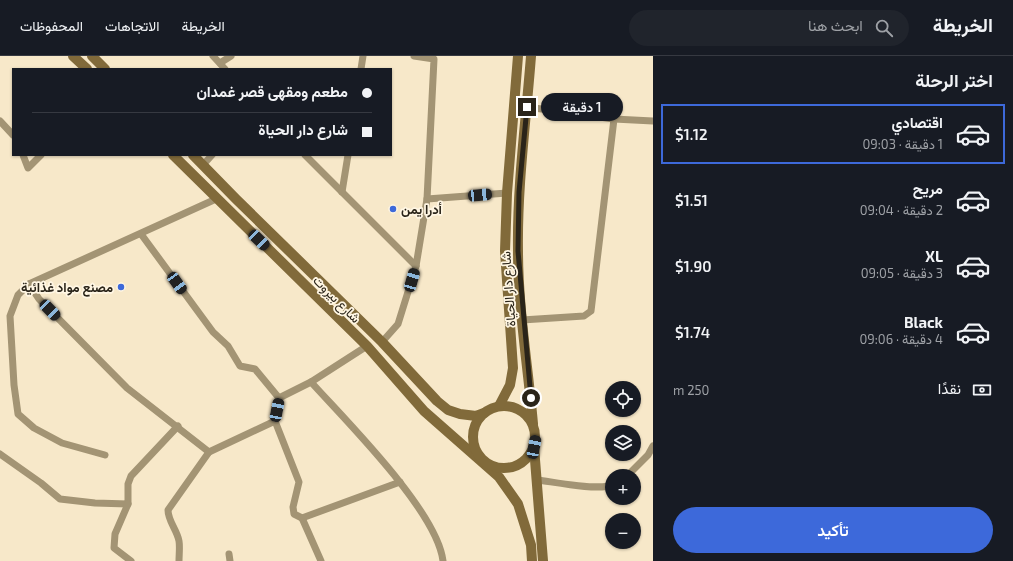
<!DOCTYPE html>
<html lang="ar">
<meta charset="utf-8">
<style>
:root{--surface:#171b24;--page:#20242c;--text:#f1f3f6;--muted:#9ea1a6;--line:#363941;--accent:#3d69da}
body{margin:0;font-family:"Exo 2",Vazirmatn,sans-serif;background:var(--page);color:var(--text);direction:rtl;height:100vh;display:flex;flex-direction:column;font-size:15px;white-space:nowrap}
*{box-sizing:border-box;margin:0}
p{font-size:13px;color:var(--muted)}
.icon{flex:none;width:22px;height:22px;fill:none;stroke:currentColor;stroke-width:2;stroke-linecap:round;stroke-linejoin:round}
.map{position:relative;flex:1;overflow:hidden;direction:ltr}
.sheet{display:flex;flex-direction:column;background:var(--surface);width:360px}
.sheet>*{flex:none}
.top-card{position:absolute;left:12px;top:12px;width:380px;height:88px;border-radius:0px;box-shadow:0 1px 3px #0004;direction:rtl;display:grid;align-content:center;height:88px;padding:0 20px;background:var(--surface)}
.fabs{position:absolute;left:605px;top:325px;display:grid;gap:8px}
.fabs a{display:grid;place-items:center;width:36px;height:36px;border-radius:50%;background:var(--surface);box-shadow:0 1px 3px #0004;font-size:20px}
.end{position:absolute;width:18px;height:18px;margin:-9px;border:5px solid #2a2419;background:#fff;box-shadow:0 0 0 2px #fff}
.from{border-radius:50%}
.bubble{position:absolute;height:28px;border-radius:14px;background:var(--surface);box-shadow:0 1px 3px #0004;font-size:13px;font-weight:600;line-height:28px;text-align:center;direction:rtl}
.car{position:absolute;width:12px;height:24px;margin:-12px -6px;border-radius:5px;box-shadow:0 0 3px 1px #0007;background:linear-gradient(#222 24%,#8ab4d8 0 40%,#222 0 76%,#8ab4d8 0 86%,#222 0)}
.top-card b{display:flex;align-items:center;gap:14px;height:38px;font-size:15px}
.top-card b+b{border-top:1px solid var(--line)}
.top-card i{width:10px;height:10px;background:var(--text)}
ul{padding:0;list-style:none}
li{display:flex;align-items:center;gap:12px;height:60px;margin:0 8px 6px;padding:0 12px;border:2px solid transparent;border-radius:0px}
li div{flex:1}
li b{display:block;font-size:15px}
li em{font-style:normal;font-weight:600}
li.on{border-color:var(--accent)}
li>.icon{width:36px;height:36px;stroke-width:1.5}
h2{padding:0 20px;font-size:18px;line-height:48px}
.pay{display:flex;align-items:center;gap:10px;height:44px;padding:0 20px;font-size:15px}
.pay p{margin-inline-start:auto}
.action{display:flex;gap:8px;margin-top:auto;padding:8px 20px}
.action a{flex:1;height:46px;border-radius:24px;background:var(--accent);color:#fff;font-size:16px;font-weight:600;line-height:46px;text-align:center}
header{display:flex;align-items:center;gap:24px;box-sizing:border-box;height:56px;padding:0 20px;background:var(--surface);border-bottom:1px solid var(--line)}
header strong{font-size:19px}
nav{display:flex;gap:22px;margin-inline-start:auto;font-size:14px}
.search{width:280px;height:36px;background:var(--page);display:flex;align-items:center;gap:10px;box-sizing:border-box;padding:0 14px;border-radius:22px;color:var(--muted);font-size:15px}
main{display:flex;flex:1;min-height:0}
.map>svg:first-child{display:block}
</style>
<header>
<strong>الخريطة</strong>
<div class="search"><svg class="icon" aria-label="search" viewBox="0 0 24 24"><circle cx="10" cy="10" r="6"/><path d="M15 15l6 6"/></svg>ابحث هنا</div>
<nav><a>الخريطة</a><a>الاتجاهات</a><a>المحفوظات</a></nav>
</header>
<main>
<section class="sheet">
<h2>اختر الرحلة</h2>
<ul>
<li class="on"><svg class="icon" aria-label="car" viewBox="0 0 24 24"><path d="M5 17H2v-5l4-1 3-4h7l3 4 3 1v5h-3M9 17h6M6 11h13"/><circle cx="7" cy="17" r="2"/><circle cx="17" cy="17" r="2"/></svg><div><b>اقتصادي</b><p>1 دقيقة · 09:03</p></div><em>$1.12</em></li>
<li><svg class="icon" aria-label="car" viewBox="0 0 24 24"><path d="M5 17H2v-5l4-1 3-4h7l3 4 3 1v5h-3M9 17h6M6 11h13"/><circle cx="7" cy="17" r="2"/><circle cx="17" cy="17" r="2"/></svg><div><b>مريح</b><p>2 دقيقة · 09:04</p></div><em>$1.51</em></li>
<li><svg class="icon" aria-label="car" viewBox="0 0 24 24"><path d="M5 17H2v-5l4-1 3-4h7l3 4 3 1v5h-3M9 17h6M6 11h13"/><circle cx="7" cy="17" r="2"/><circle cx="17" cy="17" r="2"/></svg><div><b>XL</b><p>3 دقيقة · 09:05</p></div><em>$1.90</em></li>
<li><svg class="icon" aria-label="car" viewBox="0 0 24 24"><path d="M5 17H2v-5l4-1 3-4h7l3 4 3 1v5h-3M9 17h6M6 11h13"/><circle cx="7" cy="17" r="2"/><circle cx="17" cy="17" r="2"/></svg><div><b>Black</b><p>4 دقيقة · 09:06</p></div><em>$1.74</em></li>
</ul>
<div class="pay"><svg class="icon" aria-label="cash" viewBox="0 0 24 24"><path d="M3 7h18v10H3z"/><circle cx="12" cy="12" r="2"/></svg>نقدًا<p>250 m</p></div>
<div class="action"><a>تأكيد</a></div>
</section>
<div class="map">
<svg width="653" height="505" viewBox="0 0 653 505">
<rect width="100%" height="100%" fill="#f7e8c9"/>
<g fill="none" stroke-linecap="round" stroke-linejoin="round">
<g stroke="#a39474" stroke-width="7">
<path d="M213 0 225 13"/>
<path d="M220 7 231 0"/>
<path d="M361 13 363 0"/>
<path d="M527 51 614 63 653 65"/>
<path d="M0 65 13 79"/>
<path d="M23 99 28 112 41 99"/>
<path d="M305 99 416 210"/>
<path d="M203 109 212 99"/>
<path d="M342 136 348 99"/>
<path d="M427 143 507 137"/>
<path d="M141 178 213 276 228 290 240 310 255 313 279 342 275 365 299 426 293 451 294 458 302 462 321 505"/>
<path d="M29 228 39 243 127 332 209 396"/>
<path d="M522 264 584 260 591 255 614 63"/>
<path d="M382 286 398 268 416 210 427 143 434 3 414 0"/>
<path d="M311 326C347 366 437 455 443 505"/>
<path d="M279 342 311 326 367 290"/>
<path d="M0 398 41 427 60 443 95 447 128 448V428L131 420 178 370"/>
<path d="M105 399 62 387 34 372 18 358 14 329 10 260 18 239 29 228 216 143"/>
<path d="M627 420 648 399 653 390"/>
<path d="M538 424C554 426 598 435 612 429"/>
<path d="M128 448 115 478 114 492 131 505"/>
<path d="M302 462 400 426"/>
<path d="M229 498 230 505"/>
<path d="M179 505C179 499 180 491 179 485 177 474 168 465 168 454L209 396 275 365"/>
</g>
<g stroke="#816a3a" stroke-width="10">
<path d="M73 0 87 13"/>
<path d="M92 0 105 13"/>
<path d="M531 0C526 65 517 130 518 195 518 252 528 310 533 368"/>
<path d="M173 99 367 290 424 355 499 421 518 448 531 489 532 505"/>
<path d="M193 99 236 143 382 286 437 345 448 354 460 358 476 360 484 357"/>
<circle cx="504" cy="381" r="31"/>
<path d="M499 350 510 329 513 312 505 195 507 137 518 0"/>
<path d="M534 391 543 505"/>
</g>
</g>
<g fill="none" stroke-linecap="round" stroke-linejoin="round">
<path stroke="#2a2419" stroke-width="5" d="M527 51 519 136 518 195 531 342"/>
</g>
<g fill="#3d69da" stroke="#fff6e3" stroke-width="1.5">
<circle cx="393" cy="153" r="4"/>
<circle cx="121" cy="231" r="4"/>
</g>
<g text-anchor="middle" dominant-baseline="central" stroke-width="3.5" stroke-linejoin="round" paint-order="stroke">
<g font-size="13" font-weight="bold" fill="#2a2419" stroke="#fff6e3" text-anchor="start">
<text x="401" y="153">أدرا يمن</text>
<text x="113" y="231" text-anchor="end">مصنع مواد غذائية</text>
</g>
<g font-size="13" fill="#2a2419" stroke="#fff6e3">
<text transform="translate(508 233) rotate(-94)">شارع دار الحياة</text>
<text transform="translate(337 243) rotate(45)">شارع بيروت</text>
</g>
</g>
</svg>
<div class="fabs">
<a><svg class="icon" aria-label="locate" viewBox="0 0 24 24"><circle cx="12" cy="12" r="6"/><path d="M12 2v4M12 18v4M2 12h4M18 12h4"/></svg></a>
<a><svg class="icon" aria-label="layers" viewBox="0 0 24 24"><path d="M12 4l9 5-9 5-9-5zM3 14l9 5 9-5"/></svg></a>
<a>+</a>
<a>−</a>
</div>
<i class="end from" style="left:531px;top:342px"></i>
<i class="end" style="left:527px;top:51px"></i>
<div class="bubble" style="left:541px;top:37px;width:82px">1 دقيقة</div>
<i class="car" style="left:480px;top:139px;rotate:85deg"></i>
<i class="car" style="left:259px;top:184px;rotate:134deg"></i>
<i class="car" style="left:412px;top:224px;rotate:16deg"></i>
<i class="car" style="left:177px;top:227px;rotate:144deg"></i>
<i class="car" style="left:50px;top:254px;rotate:136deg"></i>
<i class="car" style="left:277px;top:354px;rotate:11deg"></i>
<i class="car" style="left:534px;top:391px;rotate:11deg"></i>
<div class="top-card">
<b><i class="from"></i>مطعم ومقهى قصر غمدان</b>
<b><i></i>شارع دار الحياة</b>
</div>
</div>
</main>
